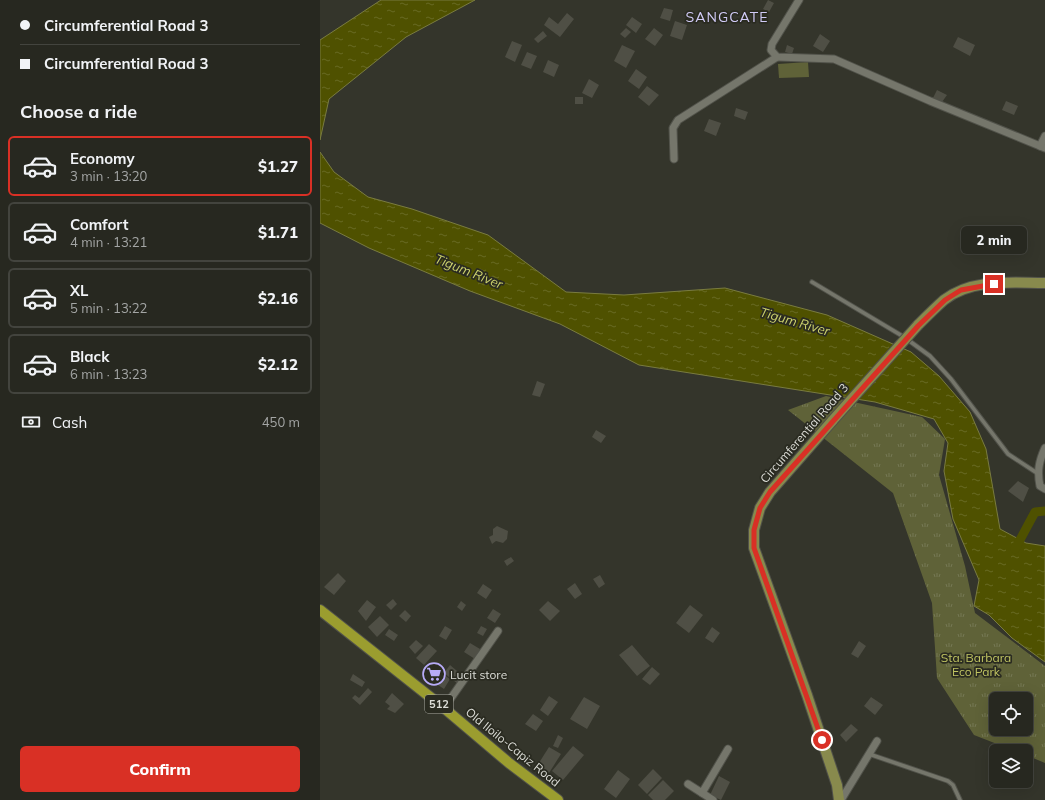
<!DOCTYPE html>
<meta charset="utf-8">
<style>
:root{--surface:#272820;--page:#2f3029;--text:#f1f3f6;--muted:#a4a6a5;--line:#43443e;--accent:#d93025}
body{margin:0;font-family:Mulish,sans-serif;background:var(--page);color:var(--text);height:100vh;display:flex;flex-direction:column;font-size:15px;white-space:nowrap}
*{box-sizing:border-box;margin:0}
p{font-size:13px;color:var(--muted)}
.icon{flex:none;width:22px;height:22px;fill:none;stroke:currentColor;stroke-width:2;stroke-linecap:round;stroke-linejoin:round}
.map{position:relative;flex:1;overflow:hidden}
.sheet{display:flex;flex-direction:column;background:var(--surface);width:320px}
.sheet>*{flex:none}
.top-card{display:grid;align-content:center;height:88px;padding:0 20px;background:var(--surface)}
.controls{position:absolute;left:669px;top:692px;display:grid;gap:8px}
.controls a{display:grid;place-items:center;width:44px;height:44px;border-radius:6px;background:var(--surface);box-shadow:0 4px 16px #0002,0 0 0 1px var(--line);font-size:20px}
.end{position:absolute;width:18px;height:18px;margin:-9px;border:5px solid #d93025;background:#fff;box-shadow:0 0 0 2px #fff}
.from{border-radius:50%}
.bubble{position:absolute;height:28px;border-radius:6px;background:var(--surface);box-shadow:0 4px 16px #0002,0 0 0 1px var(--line);font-size:13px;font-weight:800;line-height:28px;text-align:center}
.top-card b{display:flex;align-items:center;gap:14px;height:38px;font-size:15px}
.top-card b+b{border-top:1px solid var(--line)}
.top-card i{width:10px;height:10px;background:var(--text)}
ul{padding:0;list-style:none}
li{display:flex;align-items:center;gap:12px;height:60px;margin:0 8px 6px;padding:0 12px;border:2px solid var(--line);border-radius:6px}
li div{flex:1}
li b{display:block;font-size:15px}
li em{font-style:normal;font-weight:800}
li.current{border-color:var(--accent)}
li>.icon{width:36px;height:36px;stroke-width:1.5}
h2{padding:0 20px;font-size:18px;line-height:48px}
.pay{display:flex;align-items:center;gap:10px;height:44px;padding:0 20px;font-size:15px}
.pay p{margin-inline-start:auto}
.primary-button{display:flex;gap:8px;margin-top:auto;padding:8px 20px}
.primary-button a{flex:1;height:46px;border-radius:6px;background:var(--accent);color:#fff;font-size:16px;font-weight:800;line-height:46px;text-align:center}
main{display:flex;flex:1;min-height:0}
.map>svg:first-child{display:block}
</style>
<main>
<section class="sheet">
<div class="top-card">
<b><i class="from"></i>Circumferential Road 3</b>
<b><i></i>Circumferential Road 3</b>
</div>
<h2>Choose a ride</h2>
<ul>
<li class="current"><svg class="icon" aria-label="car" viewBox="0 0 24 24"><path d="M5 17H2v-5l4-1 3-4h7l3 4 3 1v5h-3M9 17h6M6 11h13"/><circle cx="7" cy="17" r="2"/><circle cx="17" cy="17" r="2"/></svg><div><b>Economy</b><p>3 min · 13:20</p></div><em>$1.27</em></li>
<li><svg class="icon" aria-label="car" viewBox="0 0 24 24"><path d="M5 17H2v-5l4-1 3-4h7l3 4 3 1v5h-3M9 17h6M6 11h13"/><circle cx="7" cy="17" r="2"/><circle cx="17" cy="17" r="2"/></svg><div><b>Comfort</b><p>4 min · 13:21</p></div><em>$1.71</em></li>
<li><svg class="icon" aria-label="car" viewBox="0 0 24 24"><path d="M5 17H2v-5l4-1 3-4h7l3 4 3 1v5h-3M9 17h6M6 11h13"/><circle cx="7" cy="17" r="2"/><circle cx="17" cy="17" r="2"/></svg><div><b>XL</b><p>5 min · 13:22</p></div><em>$2.16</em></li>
<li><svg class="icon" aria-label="car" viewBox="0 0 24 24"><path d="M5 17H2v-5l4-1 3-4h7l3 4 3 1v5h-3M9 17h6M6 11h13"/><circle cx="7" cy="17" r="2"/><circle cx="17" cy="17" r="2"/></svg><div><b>Black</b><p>6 min · 13:23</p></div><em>$2.12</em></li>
</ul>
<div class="pay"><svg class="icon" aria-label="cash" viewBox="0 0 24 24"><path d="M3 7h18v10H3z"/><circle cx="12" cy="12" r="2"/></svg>Cash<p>450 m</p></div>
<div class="primary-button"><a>Confirm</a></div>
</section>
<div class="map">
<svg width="725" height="800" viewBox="0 0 725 800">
<defs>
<pattern id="park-tufts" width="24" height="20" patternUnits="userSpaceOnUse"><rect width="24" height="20" fill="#5f6238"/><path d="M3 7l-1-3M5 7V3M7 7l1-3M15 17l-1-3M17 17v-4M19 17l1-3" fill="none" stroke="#757854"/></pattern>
<pattern id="water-ripples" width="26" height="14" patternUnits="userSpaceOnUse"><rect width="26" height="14" fill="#4f5100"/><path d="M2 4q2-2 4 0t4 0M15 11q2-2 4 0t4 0" fill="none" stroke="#686a24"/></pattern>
</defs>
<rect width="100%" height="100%" fill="#34352b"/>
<path fill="#5f6238" d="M488 62 489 77 459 78 458 64Z"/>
<path fill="url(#park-tufts)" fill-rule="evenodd" d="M506 396 602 417 625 439 619 475 645 566 655 613 725 666V763L706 755V751H695L654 735 617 678 612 603 573 493 468 410ZM676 699H706V729H676Z"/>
<g fill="url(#water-ripples)" stroke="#797b40">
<path d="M61 0H155L86 37 9 99 0 140V40Z"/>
<path d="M0 152 14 172 48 197 92 209 168 235 246 292 304 295 405 288 507 315 591 352 619 376 650 412 666 449 680 529 706 543 725 546V662L692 638 669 615 654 606 659 580 633 519 624 471 628 443 614 419 555 402 319 365 240 324 150 291 49 248 0 223Z"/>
</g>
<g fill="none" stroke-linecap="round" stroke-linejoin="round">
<path stroke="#4f5100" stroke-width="9" d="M695 549 715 512 725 511"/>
</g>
<g fill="#4f4f45">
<path d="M448 0 454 3 449 12 443 9Z"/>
<path d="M344 8 353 10 350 21 340 18Z"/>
<path d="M247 13 254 19 240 37 224 25 229 17 238 24Z"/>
<path d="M312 17 322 24 316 33 306 25Z"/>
<path d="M355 21 367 25 362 40 350 36Z"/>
<path d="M306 28 311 32 305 38 300 34Z"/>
<path d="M334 28 343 35 335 46 325 39Z"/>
<path d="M223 31 227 36 218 43 214 39Z"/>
<path d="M500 34 510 41 503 52 493 46Z"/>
<path d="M638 37 655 45 650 56 633 47Z"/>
<path d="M192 41 202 45 195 62 185 57Z"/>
<path d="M302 45 315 51 306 68 294 61Z"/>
<path d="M467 45 474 48 472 54 465 52Z"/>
<path d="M207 52 217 56 211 69 201 65Z"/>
<path d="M228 60 239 65 234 77 223 72Z"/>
<path d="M316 69 327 77 319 89 308 81Z"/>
<path d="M269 79 279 85 272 98 262 93Z"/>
<path d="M327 86 339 95 329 106 318 97Z"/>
<path d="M617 90 627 95 622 102 613 98Z"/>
<rect x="255" y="97" width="8" height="7"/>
<path d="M686 101 698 106 694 115 682 110Z"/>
<path d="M416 108 428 112 425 120 414 116Z"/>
<path d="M389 119 401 123 396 136 384 131Z"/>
<path d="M217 381 225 384 220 397 212 395Z"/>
<path d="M276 430 286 436 281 443 272 437Z"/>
<path d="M698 481 709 488 703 502 688 491Z"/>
<path d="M177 526 188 531 187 539 183 543 176 541 172 544 169 537 173 535V529Z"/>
<path d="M191 557 194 561 187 566 184 561Z"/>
<path d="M18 573 26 581 14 595 4 587Z"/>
<path d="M280 575 285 584 279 588 273 579Z"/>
<path d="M255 583 262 594 255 599 247 589Z"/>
<path d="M163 584 172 590 166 599 157 593Z"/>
<path d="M73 599 77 604 71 610 66 605Z"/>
<path d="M47 600 56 607 46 621 38 611Z"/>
<path d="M141 601 146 605 142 611 137 607Z"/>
<path d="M228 601 240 611 230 621 219 610Z"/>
<path d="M370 605 383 615 369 633 356 623Z"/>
<path d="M173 609 181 614 175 623 167 618Z"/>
<path d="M85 610 91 616 86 622 79 616Z"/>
<path d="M60 616 69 625 57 637 48 627Z"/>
<path d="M125 626 132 630 126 640 119 636Z"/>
<path d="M161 626 167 629 163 636 157 633Z"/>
<path d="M392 627 400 633 393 643 385 638Z"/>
<path d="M69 629 78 635 74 641 65 635Z"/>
<path d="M96 640 103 646 95 654 89 647Z"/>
<path d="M539 641 546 646 538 658 531 654Z"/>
<path d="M150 643 160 649 155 659 144 652Z"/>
<path d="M109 644 117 651 104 665 96 658Z"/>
<path d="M312 645 330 666 317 676 299 655Z"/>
<path d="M130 665 144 677 138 684 124 673Z"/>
<path d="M116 666 122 671 115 680 109 674Z"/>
<path d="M332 667 340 674 330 685 322 679Z"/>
<path d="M121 673 130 679 124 689 115 683Z"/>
<path d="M33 674 45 682 42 687 30 680Z"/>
<path d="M48 688 52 692 40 705 32 698 35 695 39 698Z"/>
<path d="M72 693 84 704 75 713 67 709 70 706 65 702Z"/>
<path d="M229 696 238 702 228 716 220 710Z"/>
<path d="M264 697 280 706 267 729 250 719Z"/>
<path d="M551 697 563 705 555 715 544 706Z"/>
<path d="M213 714 223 721 216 731 205 724Z"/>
<path d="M531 724 538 730 526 742 520 735Z"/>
<path d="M238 735 243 738 238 748 233 746Z"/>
<path d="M253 746 264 755 243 780 232 771Z"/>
<path d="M229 747 241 754 229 773 217 766Z"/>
<path d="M333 769 342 778 327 794 318 785Z"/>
<path d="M298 770 310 779 296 798 284 789Z"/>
<path d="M399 776 410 782 401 800 390 795Z"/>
<path d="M343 780 354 791 345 800H333L328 795Z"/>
</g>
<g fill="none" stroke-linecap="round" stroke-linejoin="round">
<g stroke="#51524a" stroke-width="5.5">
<g id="service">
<path d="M492 282 584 337 610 356 631 379 688 454 717 473"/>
<path d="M549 754 628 781 633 785 640 800"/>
</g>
</g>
<g stroke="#51524a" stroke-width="9">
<g id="minor">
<path d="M479 0 452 44 451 50 457 57 514 59 610 101 725 148"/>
<path d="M720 146 725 136"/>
<path d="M354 159 353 128 358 120 457 57"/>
<path d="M725 448C719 461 717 471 720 486L725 489"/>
<path d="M124 708 178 631"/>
<path d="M368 784 393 800"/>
<path d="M382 793 408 749"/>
<path d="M521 800 557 741"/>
</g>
</g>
<g stroke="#51524a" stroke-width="12">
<g id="secondary">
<path d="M598 325C606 317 615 308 624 300 652 278 692 283 725 283"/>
<path d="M513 420 450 492 440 508 434 530V548L487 695 517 785 519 800"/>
</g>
</g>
<g stroke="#51524a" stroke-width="12">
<path id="primary" d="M0 610 124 708 189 763 238 800"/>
</g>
<use href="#service" stroke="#75766b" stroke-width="3.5"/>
<use href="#minor" stroke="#75766b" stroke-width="7"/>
<use href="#secondary" stroke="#888a4d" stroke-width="10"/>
<use href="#primary" stroke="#9b9d2f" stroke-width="10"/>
<g stroke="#51524a" stroke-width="12" stroke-linecap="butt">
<path id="secondary-bridge" d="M513 420 598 325"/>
</g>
<use href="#secondary-bridge" stroke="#888a4d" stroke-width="10"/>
</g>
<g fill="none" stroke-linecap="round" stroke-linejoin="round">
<path stroke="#d93025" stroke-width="5" d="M502 740 434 548V530L440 508 450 492 598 326 625 300 641 290 674 284"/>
</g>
<defs>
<g id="supermarket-ring" transform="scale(1.15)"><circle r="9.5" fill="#2a2b21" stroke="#b7abf7" stroke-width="1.5"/><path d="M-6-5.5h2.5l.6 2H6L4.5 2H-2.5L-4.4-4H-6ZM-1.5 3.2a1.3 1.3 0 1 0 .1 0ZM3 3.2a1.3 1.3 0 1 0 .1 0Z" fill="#b7abf7"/></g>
</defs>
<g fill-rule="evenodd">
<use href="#supermarket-ring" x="114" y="674"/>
</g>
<g text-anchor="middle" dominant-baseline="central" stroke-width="3.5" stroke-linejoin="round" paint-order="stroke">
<rect fill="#2a2b21" stroke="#a7a8a0" stroke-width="1" x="105" y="695" width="28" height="18" rx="3"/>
<g font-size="11" font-weight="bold" fill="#dcddd7">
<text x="119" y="704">512</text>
</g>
<g font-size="12" fill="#dcddd7" stroke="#2a2b21">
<text transform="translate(484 433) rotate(-49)">Circumferential Road 3</text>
<text transform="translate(193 747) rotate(39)">Old Iloilo-Capiz Road</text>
</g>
<g font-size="12" fill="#c1c562" stroke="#2a2b21">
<text x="656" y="657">Sta. Barbara<tspan x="656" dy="14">Eco Park</tspan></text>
</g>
<g font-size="12" fill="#dcddd7" stroke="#2a2b21" text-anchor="start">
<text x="130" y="674">Lucit store</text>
</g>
<g font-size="13" font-style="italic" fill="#ccd16d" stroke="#2a2b21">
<text transform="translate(149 271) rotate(22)">Tigum River</text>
<text transform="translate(475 321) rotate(16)">Tigum River</text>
</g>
<g font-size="14" letter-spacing="1" fill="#d1cbf6" stroke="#2a2b21">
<text x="407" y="17">SANGCATE</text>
</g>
</g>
</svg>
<div class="controls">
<a><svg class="icon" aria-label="locate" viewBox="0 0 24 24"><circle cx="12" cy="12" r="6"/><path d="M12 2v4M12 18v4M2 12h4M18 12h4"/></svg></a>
<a><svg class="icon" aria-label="layers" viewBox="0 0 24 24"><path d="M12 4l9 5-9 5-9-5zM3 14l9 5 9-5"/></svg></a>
</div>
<i class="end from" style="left:502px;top:740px"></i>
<i class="end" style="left:674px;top:284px"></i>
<div class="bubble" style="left:641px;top:226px;width:66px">2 min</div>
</div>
</main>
